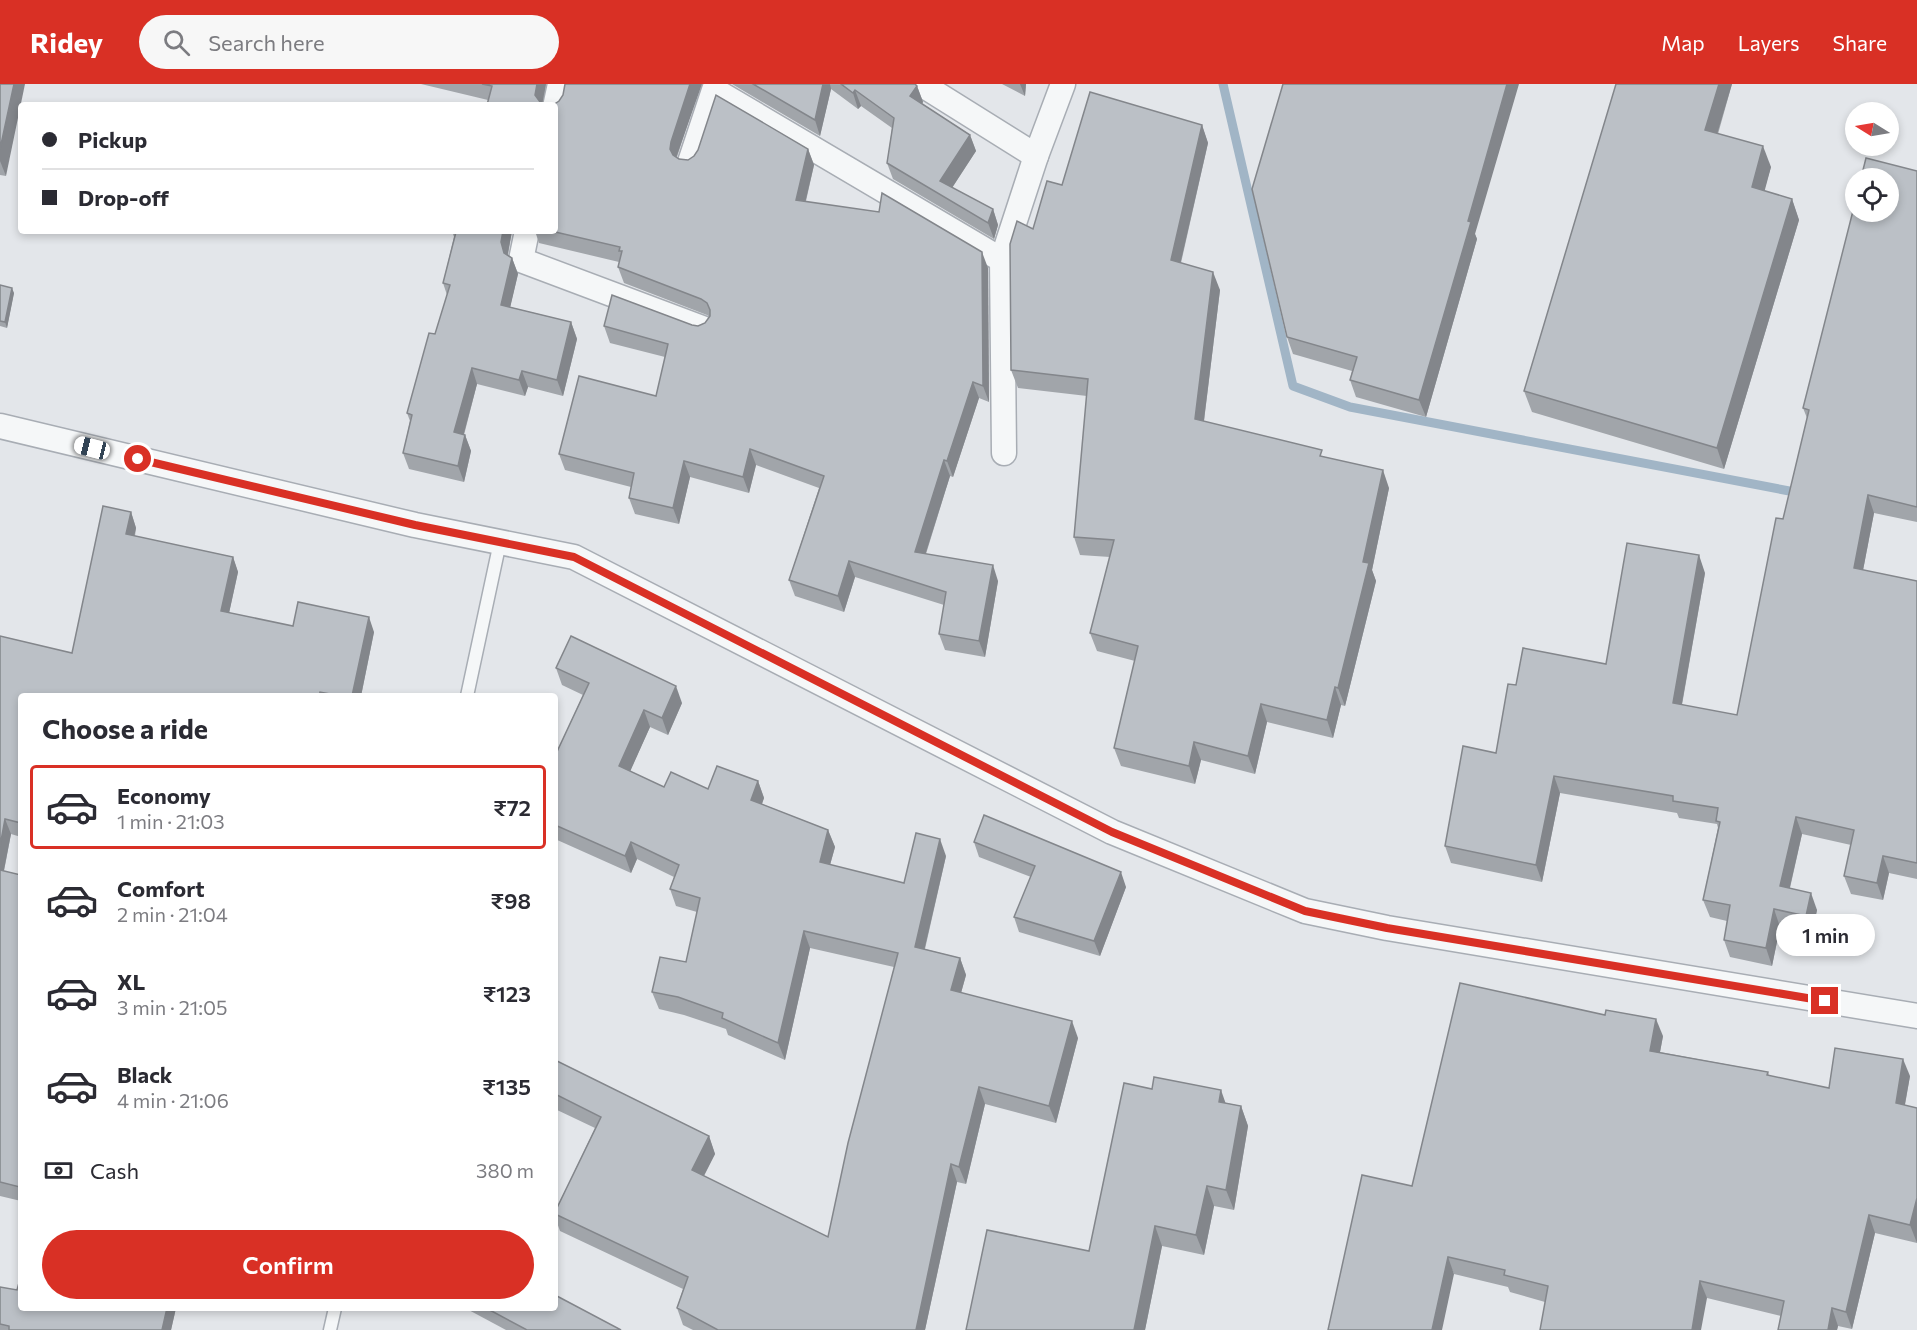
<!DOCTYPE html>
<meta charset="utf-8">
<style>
:root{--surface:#fff;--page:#f7f7f7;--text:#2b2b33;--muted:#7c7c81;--line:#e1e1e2;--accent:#d93025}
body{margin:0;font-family:Commissioner,sans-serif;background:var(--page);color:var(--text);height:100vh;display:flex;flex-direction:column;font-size:22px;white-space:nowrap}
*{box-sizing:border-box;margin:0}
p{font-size:20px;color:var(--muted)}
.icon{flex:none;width:33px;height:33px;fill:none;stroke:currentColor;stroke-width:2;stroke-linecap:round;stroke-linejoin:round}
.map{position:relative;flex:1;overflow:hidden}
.sheet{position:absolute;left:18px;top:609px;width:540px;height:618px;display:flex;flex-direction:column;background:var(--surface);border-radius:6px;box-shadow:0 3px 9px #0003}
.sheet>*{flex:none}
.hud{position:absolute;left:18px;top:18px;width:540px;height:132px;border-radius:6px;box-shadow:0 3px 9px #0003;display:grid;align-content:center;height:132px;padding:0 24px;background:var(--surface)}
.needle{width:39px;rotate:281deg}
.fabs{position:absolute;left:1845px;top:18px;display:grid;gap:12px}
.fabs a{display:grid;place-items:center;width:54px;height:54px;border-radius:50%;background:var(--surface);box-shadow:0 3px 9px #0003;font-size:30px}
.end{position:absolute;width:27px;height:27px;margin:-14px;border:8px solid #d93025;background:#fff;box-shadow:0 0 0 3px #fff}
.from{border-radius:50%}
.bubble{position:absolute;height:42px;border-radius:21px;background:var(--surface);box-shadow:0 3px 9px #0003;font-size:20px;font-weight:600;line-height:42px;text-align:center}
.car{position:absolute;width:18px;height:36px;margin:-18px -9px;border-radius:8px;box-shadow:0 0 4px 2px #0007;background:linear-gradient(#fff 24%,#345 0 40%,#fff 0 76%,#345 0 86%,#fff 0)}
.hud b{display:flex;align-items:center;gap:21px;height:57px;font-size:22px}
.hud b+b{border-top:2px solid var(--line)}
.hud i{width:15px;height:15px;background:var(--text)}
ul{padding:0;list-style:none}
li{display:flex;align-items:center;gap:18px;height:84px;margin:0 12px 9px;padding:0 12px;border:3px solid transparent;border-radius:6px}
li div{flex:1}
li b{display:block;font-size:22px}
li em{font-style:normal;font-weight:600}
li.current{border-color:var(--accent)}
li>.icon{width:54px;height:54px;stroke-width:1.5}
h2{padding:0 24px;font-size:27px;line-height:72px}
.pay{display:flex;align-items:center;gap:15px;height:66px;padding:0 24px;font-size:22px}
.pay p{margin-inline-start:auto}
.primary-button{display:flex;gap:12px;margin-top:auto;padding:12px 24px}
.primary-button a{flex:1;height:69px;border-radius:36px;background:var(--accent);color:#fff;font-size:24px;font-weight:600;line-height:69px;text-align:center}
header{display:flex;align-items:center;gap:36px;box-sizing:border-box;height:84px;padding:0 30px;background:var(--accent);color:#fff}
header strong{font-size:28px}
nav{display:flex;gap:33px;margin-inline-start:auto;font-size:21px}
.search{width:420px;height:54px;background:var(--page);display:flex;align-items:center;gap:15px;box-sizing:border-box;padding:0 21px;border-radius:33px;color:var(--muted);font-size:22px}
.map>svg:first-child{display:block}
</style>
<header>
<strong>Ridey</strong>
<div class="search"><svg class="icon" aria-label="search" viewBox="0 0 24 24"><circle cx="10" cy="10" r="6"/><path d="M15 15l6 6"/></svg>Search here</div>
<nav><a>Map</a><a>Layers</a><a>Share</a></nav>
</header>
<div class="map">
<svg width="1917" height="1246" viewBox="0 0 1917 1246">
<rect width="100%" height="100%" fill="#e3e6ea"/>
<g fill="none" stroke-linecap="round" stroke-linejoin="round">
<path stroke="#a1b5c6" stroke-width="9" d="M1223 0 1293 302 1350 323 1800 409"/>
<g stroke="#a8adb4" stroke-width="15">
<g id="lane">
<path d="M467 612 500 458"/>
<path d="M330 1246 335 1224"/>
</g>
</g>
<g stroke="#a8adb4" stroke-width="27">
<g id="street">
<path d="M921 0 1036 72 1063 0"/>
<path d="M555 23 560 0"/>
<path d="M690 78 714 6 1002 176"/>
<path d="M527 147 521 176 702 244"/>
<path d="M0 342 415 441 574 473 1112 748 1305 827 1387 844 1917 932"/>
<path d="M1004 369 1002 176 1036 72"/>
</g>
</g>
<use href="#lane" stroke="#f5f7f8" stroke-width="12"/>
<use href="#street" stroke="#f5f7f8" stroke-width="24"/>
</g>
<g fill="#a1a5aa">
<path d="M0 0 6 92 0 91Z"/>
<path d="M421 0H546L543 19 547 21 700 2 677 73 679 75 688 76 808 65 814 81 806 117 988 184 989 318 979 314 953 393 950 392 926 470 998 497 985 573 945 566 939 550 944 521 855 493 844 528 795 512 789 496 819 404 756 381 749 409 690 393 679 440 635 430 629 414 631 403 565 386 559 370 656 312 665 273 610 259 604 242H698L705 239 710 233 707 231 624 199 618 183 619 178 539 159 535 147H555L487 21 488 16Z"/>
<path d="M732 0H915L917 2 923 18 922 20 970 51 976 67 952 104 993 125 998 141 994 155 893 95 887 79 892 44 861 22 858 25 831 5 820 52Z"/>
<path d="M1002 0H1026L1025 12Z"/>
<path d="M1616 0H1732L1718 50 1771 83 1764 107 1792 115 1799 136 1724 385 1532 328 1524 307Z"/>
<path d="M1202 41 1208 59 1181 179 1220 206 1204 337 1325 373 1389 404 1372 486 1376 497 1345 622 1341 621 1333 654 1267 638 1255 690 1201 676 1195 700 1121 682 1114 664 1135 577 1097 567 1090 549 1110 473 1080 471 1074 453 1087 312 1018 304 1011 286 1033 145 1062 101Z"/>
<path d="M1917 87V438L1874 429 1863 486 1917 497V795L1889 789 1883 816 1851 810 1844 792 1851 761 1802 750 1790 804 1817 826 1812 849 1780 843 1772 882 1730 873 1724 856 1727 837 1710 833 1703 816 1718 744 1717 740 1679 734 1677 729 1560 709 1542 798 1451 779 1445 762 1496 669 1516 601 1606 580 1705 489 1682 621 1737 631 1807 334 1803 324Z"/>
<path d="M452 147H512L508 171 512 174 518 190 510 223 571 238 577 255 563 312 528 303 525 312 477 300 464 351H465L471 367 464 398 409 385 403 369 410 337 407 329 435 250 447 211 443 199 454 153Z"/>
<path d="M1475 150 1477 155 1426 333 1356 313 1350 296 1352 287 1293 270 1287 253Z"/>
<path d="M0 201 14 209 7 244 0 242Z"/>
<path d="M131 428 136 444 135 452 233 473 238 488 229 529 293 542 374 548 361 612H21V753L11 750 4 787 21 791V1117L0 1112V552L72 569Z"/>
<path d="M556 584 682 619 668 651 650 643 630 687 664 703 708 705 758 697 764 714 762 720 828 746 835 763 830 781 904 799 946 772 925 865 960 874 966 891 961 909 1078 954 1056 1039 985 1020 966 1100 957 1098 925 1246H693L683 1241 677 1224 683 1205 560 1147 555 1133V1128L595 1044 555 1025V976L709 1052 715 1070 704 1092 828 1153 894 883 810 864 785 976 728 951 726 945 684 931 659 925 652 908 686 878 697 828 676 822 670 805 674 793 637 775 631 789 555 755V672L583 611 562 601Z"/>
<path d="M974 758 1126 803 1100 872 1019 848 1014 833 1031 793 979 773Z"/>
<path d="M1663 952 1660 968 1768 988 1769 992 1829 1004 1910 992 1905 1021 1917 1159 1875 1149 1852 1245 1838 1242 1837 1246H1778L1781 1232 1707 1214 1545 1218 1510 1208 1508 1203 1454 1190 1412 1102Z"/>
<path d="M1226 1019 1241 1022 1248 1042 1234 1126 1214 1122 1204 1171 1162 1162 1145 1246H966L1089 1167Z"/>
<path d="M0 1203 17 1206 21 1224H182V1225L176 1224 171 1246H0Z"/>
<path d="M465 1224H555L621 1246H506Z"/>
</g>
<g fill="#83868b">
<path d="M14 0H25L6 92 0 77V65Z"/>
<path d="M537 0H546L542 21 535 11Z"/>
<path d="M690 0H702L676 74V81L670 65 671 58Z"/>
<path d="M823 0H830L831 5 820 52 815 36Z"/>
<path d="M1020 0H1026L1025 12Z"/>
<path d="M1507 0H1519L1475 150 1477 155 1426 333 1419 316 1468 137Z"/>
<path d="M1719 0H1732L1712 67 1705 46Z"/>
<path d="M917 2 923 18 916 28 910 12Z"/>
<path d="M855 6 861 22 858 25 853 9Z"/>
<path d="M1202 41 1208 59 1177 194 1171 176Z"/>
<path d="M970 51 976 67 946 113 940 97Z"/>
<path d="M1763 62 1771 83 1760 124 1752 103Z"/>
<path d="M808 65 814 81 802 132 796 116Z"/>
<path d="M1792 115 1799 136 1724 385 1717 364Z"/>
<path d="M993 125 998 141 994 155 988 139Z"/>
<path d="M503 147H512L507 174H512L518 190 507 237 501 221V158Z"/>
<path d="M982 168 988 184 989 318 983 302Z"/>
<path d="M1213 188 1220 206 1202 352 1195 335Z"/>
<path d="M12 204 14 209 7 244 5 238Z"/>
<path d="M571 238 577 255 563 312 557 296Z"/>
<path d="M472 284 477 300 460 364 454 348Z"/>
<path d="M522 287 528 303 525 312 519 296Z"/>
<path d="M973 298 979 314 953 393 947 377Z"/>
<path d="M465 351 471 367 464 398 458 382Z"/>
<path d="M750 365 756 381 749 409 743 393Z"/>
<path d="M944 376 950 392 921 484 915 468Z"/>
<path d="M684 377 690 393 679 440 673 424Z"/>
<path d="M1383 386 1389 404 1372 486 1376 497 1345 622 1338 604 1363 478Z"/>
<path d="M1868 411 1874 429 1860 502 1854 484Z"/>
<path d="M131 428 136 444 131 466 126 450Z"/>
<path d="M1699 471 1705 489 1679 636 1673 619Z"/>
<path d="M233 473 238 488 226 543 221 527Z"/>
<path d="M849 477 855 493 844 528 838 512Z"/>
<path d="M993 481 998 497 985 573 979 557Z"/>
<path d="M369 533 374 548 361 612H352Z"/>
<path d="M676 602 682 619 668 651 662 634Z"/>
<path d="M1335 603 1341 621 1333 654 1327 636Z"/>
<path d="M1261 620 1267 638 1255 690 1248 672Z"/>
<path d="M644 626 650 643 625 699 619 682Z"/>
<path d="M1194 658 1201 676 1195 700 1189 682Z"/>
<path d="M1554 692 1560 709 1542 798 1536 781Z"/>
<path d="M758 697 764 714 757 733 751 716Z"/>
<path d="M1796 733 1802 750 1786 820 1780 802Z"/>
<path d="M5 735 11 750 1 801 0 798V762Z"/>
<path d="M828 746 835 763 826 795 820 778Z"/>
<path d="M940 755 946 772 921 880 915 863Z"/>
<path d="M631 758 637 775 631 789 625 772Z"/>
<path d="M1883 772 1889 789 1883 816 1877 799Z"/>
<path d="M1121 788 1126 803 1100 872 1094 857Z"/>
<path d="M1811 809 1817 826 1812 849 1806 832Z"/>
<path d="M1774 825 1780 843 1772 882 1766 864Z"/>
<path d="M804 847 810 864 785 976 778 959Z"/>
<path d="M960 874 966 891 957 923 951 906Z"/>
<path d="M1656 935 1663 952 1657 984 1650 967Z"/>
<path d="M1072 937 1078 954 1056 1039 1049 1022Z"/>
<path d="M1903 975 1910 992 1902 1036 1896 1019Z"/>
<path d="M979 1003 985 1020 966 1100 959 1083Z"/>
<path d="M1221 1006 1228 1026 1219 1018Z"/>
<path d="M1241 1022 1248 1042 1234 1126 1226 1106Z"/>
<path d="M709 1052 715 1070 698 1103 692 1086Z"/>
<path d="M951 1080 957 1098 925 1246H916Z"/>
<path d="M1207 1102 1214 1122 1204 1171 1196 1151Z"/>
<path d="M1917 1114V1159L1910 1141Z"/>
<path d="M1869 1131 1875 1149 1852 1245 1846 1228Z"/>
<path d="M1155 1142 1162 1162 1145 1246H1134Z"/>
<path d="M1448 1173 1454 1190 1442 1246H1432Z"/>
<path d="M1700 1197 1707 1214 1701 1246H1692Z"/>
<path d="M167 1224H176L171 1246H162Z"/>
<path d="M1832 1224 1838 1242 1837 1246H1828Z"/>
</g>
<g fill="#bbc0c6" stroke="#83868b" stroke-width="1.5">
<path d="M0 0H14L0 65Z"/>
<path d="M482 0H537L535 11 540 18 547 21H553L559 17 563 11 565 0H690L671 58 670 65 673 71 679 75 688 76 694 72 698 66 716 11 808 65 796 116 879 128 882 109 982 168 983 302 973 298 947 377 944 376 915 468 993 481 979 557 939 550 946 508 849 477 838 512 789 496 824 392 750 365 743 393 684 377 673 424 629 414 634 389 559 370 579 292 656 312 668 260 604 242 612 211 692 241 698 242 705 239 710 232V226L707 219 701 215 618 183 622 167H619L620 163 551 147H555V21H487L492 2Z"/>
<path d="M753 0H823L815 36Z"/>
<path d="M841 0H915L917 2 910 12 970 51 940 97 993 125 988 139 887 79 894 34 855 6 853 9Z"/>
<path d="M1283 0H1507L1468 137 1471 138 1419 316 1350 296 1357 273 1287 253 1252 105Z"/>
<path d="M1616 0H1719L1705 46 1763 62 1752 103 1792 115 1717 364 1524 307Z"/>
<path d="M1090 8 1202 41 1171 176 1213 188 1195 335 1322 366 1320 372 1383 386 1363 478 1369 479 1338 604 1335 603 1327 636 1261 620 1248 672 1194 658 1189 682 1114 664 1138 562 1090 549 1114 456 1074 453 1088 295 1011 286 1010 160 1017 137 1033 145 1047 97 1062 101Z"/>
<path d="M1866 74 1917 87V423L1868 411 1854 484 1917 497V779L1883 772 1877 799 1844 792 1854 746 1796 733 1780 802 1811 809 1806 832 1774 825 1766 864 1724 856 1730 821 1703 816 1720 738 1716 737 1718 724 1673 717V712L1554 692 1536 781 1445 762 1463 662 1496 669 1508 600 1516 601 1523 564 1606 580 1627 459 1699 471 1673 619 1737 631 1776 434 1783 435 1809 326 1803 324 1856 115V128H1888V94H1861Z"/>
<path d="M452 147H503L501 158 504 169 512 174 501 221 571 238 557 296 522 287 519 296 472 284 454 348 465 351 458 382 403 369 412 331 407 329 429 249 435 250 450 201 443 199 456 148Z"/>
<path d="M0 201 12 204 5 238 0 237Z"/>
<path d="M103 422 131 428 126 450 233 473 221 527 293 542 298 518 369 533 352 612H341L320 608 319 612H102L94 610 93 612H21V739L5 735 0 762V552L72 569Z"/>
<path d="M571 552 676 602 662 634 644 626 619 682 664 703 671 688 708 705 717 682 758 697 751 716 828 746 820 778 904 799 916 749 940 755 915 863 960 874 951 906 1072 937 1049 1022 979 1003 959 1083 951 1080 916 1246H718L677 1224 688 1193 555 1130V1128L601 1033 555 1010V976L709 1052 692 1086 828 1153 848 1059 898 869 804 847 778 959 722 934 723 929 678 913 652 908 660 873 686 878 700 814 670 805 679 781 631 758 625 772 555 741V672L589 599 556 584Z"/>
<path d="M984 731 1121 788 1094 857 1014 833 1035 782 974 758Z"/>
<path d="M0 786 21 791V1110H19L20 1103 0 1098Z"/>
<path d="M1460 899 1605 931 1606 926 1656 935 1650 967 1768 988 1767 991 1829 1004 1835 964 1903 975 1896 1019 1917 1024V1114L1910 1141 1869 1131 1846 1228 1832 1224 1828 1246H1778L1784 1217 1700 1197 1692 1246H1540L1548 1202 1504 1191 1505 1186 1448 1173 1432 1246H1328L1362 1091 1412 1102Z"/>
<path d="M1154 993 1221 1006 1219 1018 1241 1022 1226 1106 1207 1102 1196 1151 1155 1142 1134 1246H966L987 1146 1089 1167 1124 999 1152 1005Z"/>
<path d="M20 1195H21V1224H167L162 1246H9V1242L0 1240V1203L17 1206Z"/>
<path d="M555 1211 621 1246H527L486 1224H555Z"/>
</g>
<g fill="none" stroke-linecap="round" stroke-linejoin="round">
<path stroke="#d93025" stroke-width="8" d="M138 375 415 441 574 473 1112 748 1305 827 1387 844 1825 917"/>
</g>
</svg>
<div class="fabs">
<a><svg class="needle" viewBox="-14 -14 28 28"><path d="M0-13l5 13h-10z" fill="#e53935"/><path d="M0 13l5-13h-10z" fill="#7c7c81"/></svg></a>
<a><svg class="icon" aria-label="locate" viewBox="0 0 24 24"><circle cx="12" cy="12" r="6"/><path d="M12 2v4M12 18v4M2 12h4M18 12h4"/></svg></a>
</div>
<i class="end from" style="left:138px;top:375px"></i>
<i class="end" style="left:1825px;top:917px"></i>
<div class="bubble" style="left:1776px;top:830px;width:99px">1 min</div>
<i class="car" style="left:92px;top:364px;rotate:284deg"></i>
<div class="hud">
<b><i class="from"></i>Pickup</b>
<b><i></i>Drop-off</b>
</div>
<section class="sheet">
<h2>Choose a ride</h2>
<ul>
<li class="current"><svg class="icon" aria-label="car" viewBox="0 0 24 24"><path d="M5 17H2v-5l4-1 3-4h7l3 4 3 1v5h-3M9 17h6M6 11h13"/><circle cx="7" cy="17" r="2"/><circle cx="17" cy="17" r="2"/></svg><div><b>Economy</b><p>1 min · 21:03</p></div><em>₹72</em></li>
<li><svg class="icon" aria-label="car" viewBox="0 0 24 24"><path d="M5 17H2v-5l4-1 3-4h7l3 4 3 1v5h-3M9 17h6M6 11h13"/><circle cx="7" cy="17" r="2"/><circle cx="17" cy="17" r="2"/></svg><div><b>Comfort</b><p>2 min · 21:04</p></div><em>₹98</em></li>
<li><svg class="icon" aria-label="car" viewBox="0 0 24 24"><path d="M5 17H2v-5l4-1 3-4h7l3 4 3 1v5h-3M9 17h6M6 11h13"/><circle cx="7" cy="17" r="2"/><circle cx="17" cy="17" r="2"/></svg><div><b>XL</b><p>3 min · 21:05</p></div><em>₹123</em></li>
<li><svg class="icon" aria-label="car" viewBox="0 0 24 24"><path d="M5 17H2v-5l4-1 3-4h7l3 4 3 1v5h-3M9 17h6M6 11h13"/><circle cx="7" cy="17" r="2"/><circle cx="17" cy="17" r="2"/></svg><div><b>Black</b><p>4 min · 21:06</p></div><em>₹135</em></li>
</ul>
<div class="pay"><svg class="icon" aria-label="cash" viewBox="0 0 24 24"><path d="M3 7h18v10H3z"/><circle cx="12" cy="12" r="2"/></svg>Cash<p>380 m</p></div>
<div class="primary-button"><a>Confirm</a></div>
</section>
</div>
